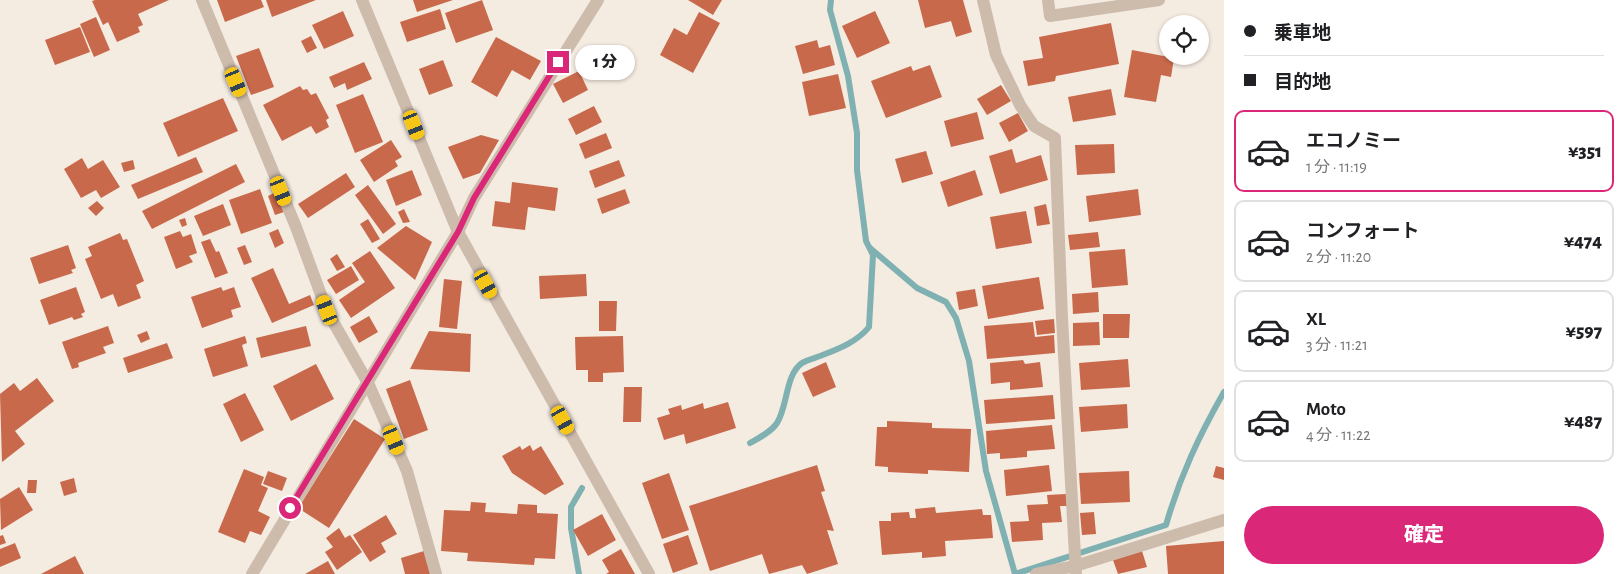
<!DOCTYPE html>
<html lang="ja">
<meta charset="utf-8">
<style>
:root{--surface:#fff;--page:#f6f6f6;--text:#202124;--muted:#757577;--line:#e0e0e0;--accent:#db2777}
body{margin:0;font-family:"Alegreya Sans","Noto Sans JP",sans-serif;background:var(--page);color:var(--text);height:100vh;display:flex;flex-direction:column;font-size:19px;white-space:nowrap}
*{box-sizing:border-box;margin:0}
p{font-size:16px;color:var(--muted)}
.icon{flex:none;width:28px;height:28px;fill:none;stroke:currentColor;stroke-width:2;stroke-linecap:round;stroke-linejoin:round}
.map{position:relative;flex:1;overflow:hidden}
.drawer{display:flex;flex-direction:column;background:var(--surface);width:400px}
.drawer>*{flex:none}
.top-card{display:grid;align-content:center;height:110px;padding:0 20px;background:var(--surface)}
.fabs{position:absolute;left:1159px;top:15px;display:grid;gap:10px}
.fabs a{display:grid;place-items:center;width:50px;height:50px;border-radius:50%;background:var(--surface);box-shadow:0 1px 4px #0004;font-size:25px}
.end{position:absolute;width:22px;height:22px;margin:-11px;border:6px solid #db2777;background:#fff;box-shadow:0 0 0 2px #fff}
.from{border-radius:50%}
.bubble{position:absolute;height:35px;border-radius:18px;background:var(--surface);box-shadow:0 1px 4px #0004;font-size:16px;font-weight:800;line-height:35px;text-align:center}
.car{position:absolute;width:15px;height:30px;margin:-15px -8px;border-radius:6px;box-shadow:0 0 4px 1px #0007;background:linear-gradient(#f5c518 24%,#345 0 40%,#f5c518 0 76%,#345 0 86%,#f5c518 0)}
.top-card b{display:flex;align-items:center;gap:18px;height:48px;font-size:19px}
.top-card b+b{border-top:1px solid var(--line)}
.top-card i{width:12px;height:12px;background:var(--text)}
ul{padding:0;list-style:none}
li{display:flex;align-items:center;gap:15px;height:82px;margin:0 10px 8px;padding:0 10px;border:2px solid var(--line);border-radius:10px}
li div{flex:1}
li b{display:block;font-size:19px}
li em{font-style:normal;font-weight:800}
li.current{border-color:var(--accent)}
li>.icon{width:45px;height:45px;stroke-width:1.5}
.cta{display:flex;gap:10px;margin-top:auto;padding:10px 20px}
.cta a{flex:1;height:58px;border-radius:30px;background:var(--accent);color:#fff;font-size:20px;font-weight:800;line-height:58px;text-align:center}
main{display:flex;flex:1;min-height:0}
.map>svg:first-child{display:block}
</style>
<main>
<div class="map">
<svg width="1224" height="574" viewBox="0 0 1224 574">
<rect width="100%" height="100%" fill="#f4ebe1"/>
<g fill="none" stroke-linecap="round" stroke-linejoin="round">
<g stroke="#7fb0b2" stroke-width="6">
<path d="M870 248 917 288 946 302 956 318 969 361 986 471 1015 574"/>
<path d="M750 443C759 438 771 432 777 423 788 406 785 375 802 363 807 360 815 358 820 356 838 349 857 342 869 327L873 255 866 241 857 170V133L848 76 830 10 831 0"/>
<path d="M579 574 571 528V507L582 488"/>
<path d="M1015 574 1166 525C1180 476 1199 436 1224 392"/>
</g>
</g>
<g fill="#c8694b">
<path d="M95 0H169L138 14 143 25 138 27 140 32 117 42 108 22 103 25 92 1Z"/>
<path d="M217 0H261L264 7 225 22Z"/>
<path d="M266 0H316L272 17Z"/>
<path d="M413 0H453L417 12Z"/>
<path d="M482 0 493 30 456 43 445 13Z"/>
<path d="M688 0H722L713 15Z"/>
<path d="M918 0H963L972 32 956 37 951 21 925 28Z"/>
<path d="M440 9 446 29 407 42 400 22Z"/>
<path d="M343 11 354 36 324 49 312 25Z"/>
<path d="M875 11 890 43 857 58 842 26Z"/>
<path d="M699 12 720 23 693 73 660 55 674 28 687 35Z"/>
<path d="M96 17 110 50 94 57 80 24Z"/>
<path d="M1111 23 1119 64 1056 76 1055 81 1028 86 1023 61 1043 58 1039 37Z"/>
<path d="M80 27 90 52 55 65 45 40Z"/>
<path d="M311 36 317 48 307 53 301 41Z"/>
<path d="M496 37 541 61 530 80 512 70 497 97 471 82Z"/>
<path d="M817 40 819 48 830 45 835 65 803 74 795 46Z"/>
<path d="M259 48 274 87 251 95 236 56Z"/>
<path d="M1132 50 1174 58 1171 77 1161 75 1156 102 1124 97Z"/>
<path d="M443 60 453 86 429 95 419 69Z"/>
<path d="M364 62 372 79 347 90 345 83 334 88 329 77Z"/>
<path d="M930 65 942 97 886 118 871 81 911 66 913 71Z"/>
<path d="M579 71 588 90 563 103 553 84Z"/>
<path d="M838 74 846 108 809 116 802 82Z"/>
<path d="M1001 85 1011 101 987 115 977 99Z"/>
<path d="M300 86 303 90 307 89 311 95 316 93 329 118 326 120 329 127 316 134 311 126 282 141 263 105Z"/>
<path d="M1111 89 1116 115 1073 122 1068 97Z"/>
<path d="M363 94 383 142 355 153 336 105Z"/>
<path d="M223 98 238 131 178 157 163 123Z"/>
<path d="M594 106 602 122 576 135 568 119Z"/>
<path d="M977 112 984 139 951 147 944 121Z"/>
<path d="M1018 113 1028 131 1009 142 999 123Z"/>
<path d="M606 133 612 148 585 159 579 144Z"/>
<path d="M481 135 499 140 480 173 463 179 448 147Z"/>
<path d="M391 140 402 157 395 161 398 166 374 182 360 160Z"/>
<path d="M1114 144 1115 173 1077 175 1075 145Z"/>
<path d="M1012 149 1016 163 1041 155 1048 180 1000 194 989 156Z"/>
<path d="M926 151 933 174 902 183 895 159Z"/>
<path d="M196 157 203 172 138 199 131 185Z"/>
<path d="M82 158 88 169 103 160 120 187 101 198 96 190 81 198 64 169Z"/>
<path d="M133 160 135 169 124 172 121 163Z"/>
<path d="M619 160 625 176 595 188 589 171Z"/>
<path d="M236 164 245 182 152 229 142 211Z"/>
<path d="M412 170 422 195 396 206 386 180Z"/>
<path d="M975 170 983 195 948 207 940 182Z"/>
<path d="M346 173 355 187 308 218 298 204Z"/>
<path d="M512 182 558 188 555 211 528 207 525 230 492 226 495 201 510 203Z"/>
<path d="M368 185 396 224 383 234 355 195Z"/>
<path d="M260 189 272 223 241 234 229 200Z"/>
<path d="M625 189 630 203 602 214 597 199Z"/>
<path d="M1138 189 1141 215 1089 222 1086 196Z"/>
<path d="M276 192 284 212 275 215 268 196Z"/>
<path d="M97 201 104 208 96 216 88 208Z"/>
<path d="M223 204 231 225 203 236 194 216Z"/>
<path d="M1046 204 1050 224 1037 226 1034 207Z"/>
<path d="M404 209 410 222 403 223 398 212Z"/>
<path d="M1026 211 1032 243 996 249 990 217Z"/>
<path d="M185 218 187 225 182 227 179 220Z"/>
<path d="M368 219 380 239 372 243 360 224Z"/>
<path d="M406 226 432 242 415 280 377 248Z"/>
<path d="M278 229 284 243 275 248 269 233Z"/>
<path d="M180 231 183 237 191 234 197 253 189 256 193 262 176 269 164 237Z"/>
<path d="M1098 232 1100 247 1070 250 1068 235Z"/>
<path d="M120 233 123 240 127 239 144 281 136 285 141 298 118 307 113 294 101 299 85 259 92 256 88 247Z"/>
<path d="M210 239 216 252 219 251 228 273 215 278 201 242Z"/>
<path d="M68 245 76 268 71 270 73 273 39 284 30 258Z"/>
<path d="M245 245 252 262 244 265 237 248Z"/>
<path d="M1125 249 1128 285 1092 288 1089 252Z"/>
<path d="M370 251 395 288 351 318 339 300 365 282 352 263Z"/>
<path d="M337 254 345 267 337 271 330 259Z"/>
<path d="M351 266 359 280 336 294 327 280Z"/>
<path d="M273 268 289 304 310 295 314 305 272 323 251 278Z"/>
<path d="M586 274 587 296 540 299 539 276Z"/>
<path d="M1039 277 1044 309 988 319 982 286Z"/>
<path d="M444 279 462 281 457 329 439 327Z"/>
<path d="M76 287 85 312 81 314 83 317 74 320 72 317 49 325 40 300Z"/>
<path d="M221 287 223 291 234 287 241 307 231 310 233 317 202 328 191 297Z"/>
<path d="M975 289 978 306 959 310 956 292Z"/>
<path d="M1098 292 1099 312 1073 314 1072 294Z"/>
<path d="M599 301H617L616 331H599Z"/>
<path d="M1103 314H1130L1129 338H1103Z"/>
<path d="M369 316 378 332 359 343 350 327Z"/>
<path d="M1054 319 1055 333 1037 335 1035 321Z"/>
<path d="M1033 322 1035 337 1054 335 1055 353 987 359 984 326Z"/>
<path d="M1099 322 1100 345 1073 346V323Z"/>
<path d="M108 326 114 343 103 347 106 353 78 363 79 367 72 369 62 342Z"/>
<path d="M306 326 311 346 261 358 256 338Z"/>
<path d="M147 331 150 339 141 343 137 335Z"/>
<path d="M429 331 471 334 470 372 410 369Z"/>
<path d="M245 336 247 343 242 345 248 366 213 377 204 349Z"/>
<path d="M623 336 624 372 603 373V382H588V370H576L575 337Z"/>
<path d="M167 343 173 358 128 373 123 358Z"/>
<path d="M1128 359 1130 387 1081 390 1079 363Z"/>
<path d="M1023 360 1025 364 1040 362 1043 387 1010 390V382L991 384 990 363Z"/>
<path d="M826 362 836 387 813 397 802 373Z"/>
<path d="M316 364 334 399 291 421 273 386Z"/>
<path d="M37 378 54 401 15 431 25 444 2 462 0 394 14 383 20 391Z"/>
<path d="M410 380 428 430 404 439 386 389Z"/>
<path d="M624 387H642L641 422H623Z"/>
<path d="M245 393 264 430 241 442 223 404Z"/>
<path d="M1053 395 1055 419 986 424 984 400Z"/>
<path d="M728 402 736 428 686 444 684 434 664 440 657 418 670 414 668 409 681 405 682 410 703 403 704 409Z"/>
<path d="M1127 404 1128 428 1081 432 1079 407Z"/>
<path d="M354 419 385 439 329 528 298 508Z"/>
<path d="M887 421 932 423V428L971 429 969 472 928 470V474L888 472V467L875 466 877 427H887Z"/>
<path d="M1052 425 1055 449 1027 451V457L1000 459V453L987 454 986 431Z"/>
<path d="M530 445 533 451 541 446 564 484 545 495 512 473 502 456 520 446 522 450Z"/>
<path d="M817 465 825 491 821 492 834 531 827 530 838 564 807 574 802 565 769 574 762 554 710 571 689 506Z"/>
<path d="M1049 465 1052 491 1006 496 1004 470Z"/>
<path d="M1216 466 1224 468V480L1213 477Z"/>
<path d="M244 469 264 477 261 485 268 488 258 511 270 517 261 535 250 531 245 543 218 532Z"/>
<path d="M268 471 287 478 282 491 263 484Z"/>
<path d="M1129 471 1130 502 1081 504 1079 473Z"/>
<path d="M669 473 689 530 662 539 642 483Z"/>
<path d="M74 478 77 492 64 496 60 482Z"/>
<path d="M28 480H37L36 493H27Z"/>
<path d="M19 487 33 510 1 530 0 499Z"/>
<path d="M1066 494 1067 506H1060L1062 522 1042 523 1043 540 1012 542 1010 522 1029 521 1027 505 1048 504 1047 495Z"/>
<path d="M471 502 486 503 485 512 517 514 518 504 537 505V513L558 514 555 559 535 558 534 565 467 561 468 553 441 551 444 510 470 511Z"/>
<path d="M935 507 936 513 982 509 983 515H991L993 538 945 541 946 556 922 558V552L882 555 879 521H891V513L909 512 910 518H916L915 509Z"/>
<path d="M1094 512 1096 534 1082 535 1080 513Z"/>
<path d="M602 514 616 540 588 556 573 530Z"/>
<path d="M386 515 397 534 381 543 386 552 370 562 353 535Z"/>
<path d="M339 528 345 538 350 535 362 552 337 570 325 552 333 547 326 538Z"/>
<path d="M3 535 6 543 0 545V536Z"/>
<path d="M688 535 698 564 673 573 663 544Z"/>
<path d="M1224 541V574H1168L1166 546Z"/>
<path d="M15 543 21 558 0 567V549Z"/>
<path d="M621 549 635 574H606L609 572 602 560Z"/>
<path d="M424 551 431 574H405L401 558Z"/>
<path d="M1142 551 1147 567 1118 574 1113 560Z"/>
<path d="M75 556 84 574H41Z"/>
<path d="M328 561 335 574H305Z"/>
</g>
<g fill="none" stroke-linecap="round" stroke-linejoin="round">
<g stroke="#cdbbac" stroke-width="12">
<path d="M202 0 296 227 327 311 368 383 407 471 436 574"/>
<path d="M983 0 996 55 1020 105 1034 126 1055 138 1062 318 1076 574"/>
<path d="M1048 0 1050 16 1159 0"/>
<path d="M252 574 458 232 474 198 598 0"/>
<path d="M1036 574 1075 566 1224 520"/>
</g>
<path stroke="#cdbbac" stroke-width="12" d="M362 0 458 232 649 574"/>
</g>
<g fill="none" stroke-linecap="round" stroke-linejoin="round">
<path stroke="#db2777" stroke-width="6" d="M290 508 458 232 474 198 558 62"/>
</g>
</svg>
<div class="fabs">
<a><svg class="icon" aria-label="locate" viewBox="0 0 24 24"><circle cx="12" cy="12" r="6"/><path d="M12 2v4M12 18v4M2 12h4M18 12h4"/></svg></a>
</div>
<i class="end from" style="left:290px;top:508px"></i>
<i class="end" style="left:558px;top:62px"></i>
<div class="bubble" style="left:575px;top:45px;width:60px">1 分</div>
<i class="car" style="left:236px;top:82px;rotate:157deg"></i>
<i class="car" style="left:414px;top:125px;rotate:158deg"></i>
<i class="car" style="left:281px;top:191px;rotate:158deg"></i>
<i class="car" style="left:486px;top:284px;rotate:151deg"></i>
<i class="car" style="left:327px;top:310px;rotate:339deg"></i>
<i class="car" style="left:563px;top:420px;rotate:151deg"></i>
<i class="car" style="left:394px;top:440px;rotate:157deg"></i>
</div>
<section class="drawer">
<div class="top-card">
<b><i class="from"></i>乗車地</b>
<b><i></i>目的地</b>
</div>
<ul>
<li class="current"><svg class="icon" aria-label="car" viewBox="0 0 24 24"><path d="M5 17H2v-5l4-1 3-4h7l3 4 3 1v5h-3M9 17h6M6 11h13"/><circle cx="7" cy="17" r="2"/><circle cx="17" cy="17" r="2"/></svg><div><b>エコノミー</b><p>1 分 · 11:19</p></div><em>¥351</em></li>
<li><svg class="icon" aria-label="car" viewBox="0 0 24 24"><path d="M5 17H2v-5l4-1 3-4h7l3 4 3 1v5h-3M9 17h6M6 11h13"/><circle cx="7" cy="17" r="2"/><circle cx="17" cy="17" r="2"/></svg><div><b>コンフォート</b><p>2 分 · 11:20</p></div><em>¥474</em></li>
<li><svg class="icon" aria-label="car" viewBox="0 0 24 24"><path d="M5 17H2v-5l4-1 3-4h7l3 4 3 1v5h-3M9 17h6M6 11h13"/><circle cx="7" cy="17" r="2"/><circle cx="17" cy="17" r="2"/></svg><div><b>XL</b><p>3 分 · 11:21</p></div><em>¥597</em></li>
<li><svg class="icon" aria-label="car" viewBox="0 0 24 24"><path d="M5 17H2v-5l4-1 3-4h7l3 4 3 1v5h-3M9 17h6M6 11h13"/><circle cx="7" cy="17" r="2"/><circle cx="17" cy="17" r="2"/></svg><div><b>Moto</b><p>4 分 · 11:22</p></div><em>¥487</em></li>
</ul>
<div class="cta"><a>確定</a></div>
</section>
</main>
